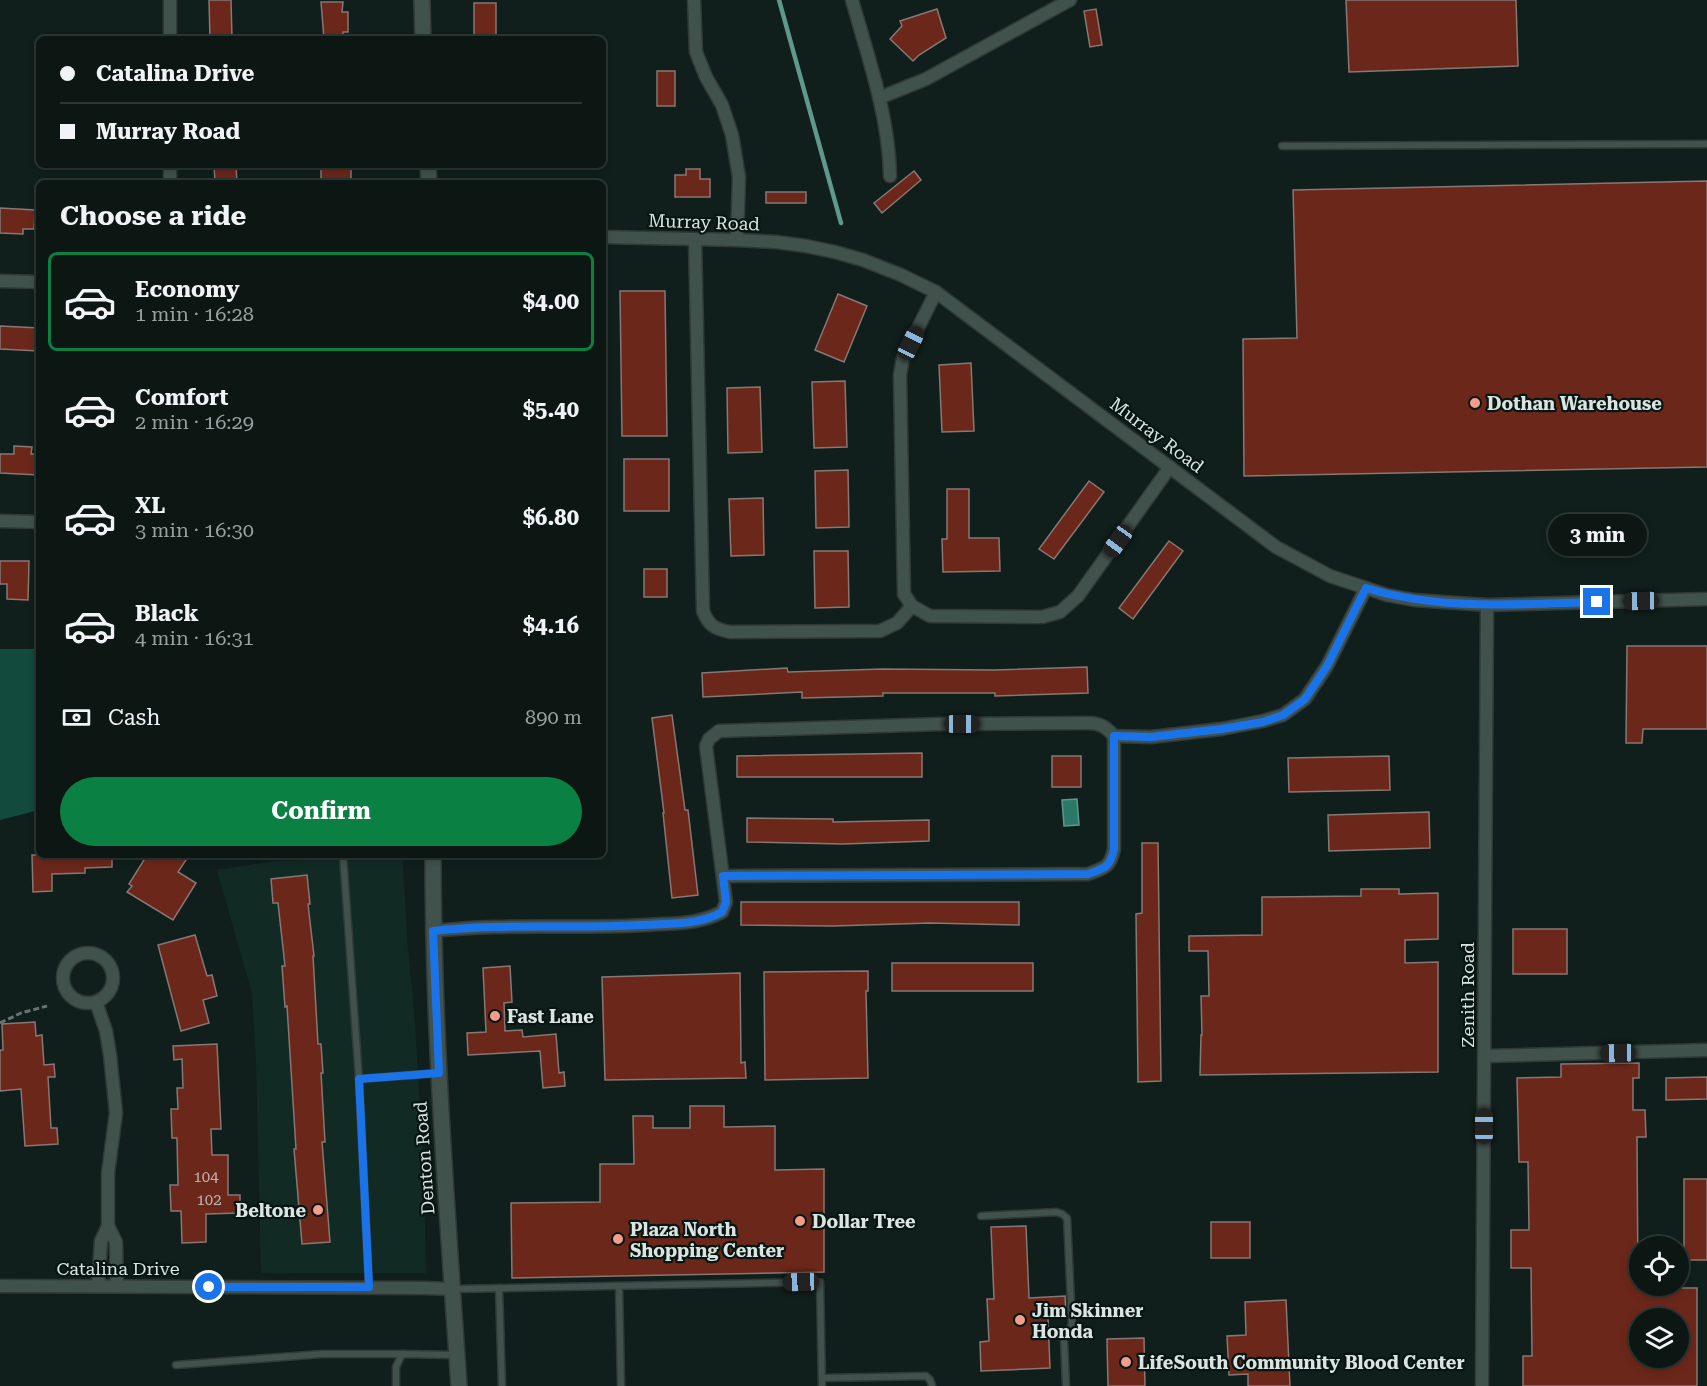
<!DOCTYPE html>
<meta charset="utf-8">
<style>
:root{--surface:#0c1714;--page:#15201d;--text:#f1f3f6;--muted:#9a9fa0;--line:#2c3634;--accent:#0b8043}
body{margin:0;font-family:"Roboto Serif",serif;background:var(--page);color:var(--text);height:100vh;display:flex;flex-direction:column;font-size:22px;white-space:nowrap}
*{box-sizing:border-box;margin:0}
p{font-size:20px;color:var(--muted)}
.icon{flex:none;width:33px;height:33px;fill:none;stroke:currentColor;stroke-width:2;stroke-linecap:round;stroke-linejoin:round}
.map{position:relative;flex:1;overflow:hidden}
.side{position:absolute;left:36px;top:180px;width:570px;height:678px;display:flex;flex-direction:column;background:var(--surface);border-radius:9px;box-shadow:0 3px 9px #0003,0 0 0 2px var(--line)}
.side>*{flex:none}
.top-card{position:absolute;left:36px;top:36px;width:570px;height:132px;border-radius:9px;box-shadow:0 3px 9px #0003,0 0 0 2px var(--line);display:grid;align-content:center;height:132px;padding:0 24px;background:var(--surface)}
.fabs{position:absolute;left:1629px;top:1236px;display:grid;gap:12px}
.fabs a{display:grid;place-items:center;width:60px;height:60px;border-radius:50%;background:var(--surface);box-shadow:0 3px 9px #0003,0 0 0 2px var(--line);font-size:30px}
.end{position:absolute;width:27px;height:27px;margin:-14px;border:8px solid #1a73e8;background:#fff;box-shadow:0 0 0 3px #fff}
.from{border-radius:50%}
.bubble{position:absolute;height:42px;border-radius:21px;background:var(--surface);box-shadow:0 3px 9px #0003,0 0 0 2px var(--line);font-size:20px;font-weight:700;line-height:42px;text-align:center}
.car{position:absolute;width:18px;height:36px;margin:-18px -9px;border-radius:8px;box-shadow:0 0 4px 2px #0007;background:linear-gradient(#222 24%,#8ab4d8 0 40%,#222 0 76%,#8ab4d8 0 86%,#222 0)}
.top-card b{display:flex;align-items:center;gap:21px;height:57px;font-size:22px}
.top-card b+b{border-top:2px solid var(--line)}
.top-card i{width:15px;height:15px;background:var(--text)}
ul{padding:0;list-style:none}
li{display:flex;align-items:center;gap:18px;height:99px;margin:0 12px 9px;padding:0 12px;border:3px solid transparent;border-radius:9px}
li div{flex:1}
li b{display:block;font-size:22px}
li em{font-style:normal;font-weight:700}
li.active{border-color:var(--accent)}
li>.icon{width:54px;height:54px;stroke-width:1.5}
h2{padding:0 24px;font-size:27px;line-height:72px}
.pay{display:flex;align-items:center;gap:15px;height:66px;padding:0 24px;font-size:22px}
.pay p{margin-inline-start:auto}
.action{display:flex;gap:12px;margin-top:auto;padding:12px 24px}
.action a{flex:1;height:69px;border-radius:36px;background:var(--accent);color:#fff;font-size:24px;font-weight:700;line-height:69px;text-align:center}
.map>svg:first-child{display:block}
</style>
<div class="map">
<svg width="1707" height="1386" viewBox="0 0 1707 1386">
<rect width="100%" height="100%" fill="#101f1b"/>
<path fill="#122a24" d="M403 858 407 938 415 1023 424 1175 426 1273H261L256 1063 252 994 217 870 276 861Z"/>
<path fill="#124a3e" d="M0 649H39V810L0 820Z"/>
<path fill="#2a7867" stroke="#5f988c" stroke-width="1.5" d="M1077 799 1079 825 1064 826 1062 800Z"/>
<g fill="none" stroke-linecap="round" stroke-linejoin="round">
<path stroke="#5f988c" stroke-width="4.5" d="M779 0 841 223"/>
</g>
<g fill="#6b271a" stroke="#887774" stroke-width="1.5" fill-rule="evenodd">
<path d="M209 0H231L232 39H210Z"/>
<path d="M1346 0H1516L1518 66 1349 72Z"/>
<path d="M321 2H343L342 12H348V32H343V39H324Z"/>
<rect x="474" y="3" width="22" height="36"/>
<path d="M937 9 946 38 919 55 913 61 890 39 902 26 900 21Z"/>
<path d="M1096 9 1102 45 1090 47 1084 11Z"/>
<rect x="657" y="71" width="18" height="35"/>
<path d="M214 165H236L237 183H215Z"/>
<rect x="321" y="165" width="30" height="18"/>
<path d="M686 169H700V179H710V197H675V175H686Z"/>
<path d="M914 171 921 180 882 213 874 203Z"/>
<path d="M1707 181V467L1244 476 1243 339 1297 338 1293 190Z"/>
<rect x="766" y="192" width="40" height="11"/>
<path d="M0 208 35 210 34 229H23V234L0 233Z"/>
<path d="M620 291H665L667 436H622Z"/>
<path d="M838 294 867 306 844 362 815 350Z"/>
<path d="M0 326 39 328V351L0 349Z"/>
<path d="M971 363 974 431 942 432 939 365Z"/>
<path d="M845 381 847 447 814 448 812 382Z"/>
<path d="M760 387 762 452 728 453 727 388Z"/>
<path d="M14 446 32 447 31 454H39V475L0 473V454H14Z"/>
<rect x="624" y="459" width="45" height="52"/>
<path d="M848 470 849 527 816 528 815 471Z"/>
<path d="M1089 481 1104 492 1054 559 1039 549Z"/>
<path d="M947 489H969V538H999L1000 571 943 572 942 539H947Z"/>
<path d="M763 498 764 555 731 556 729 499Z"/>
<path d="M1169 541 1183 551 1133 619 1119 608Z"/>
<path d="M814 551H848L849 607 815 608Z"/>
<path d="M0 561H29L28 600 7 599V584H0Z"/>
<rect x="644" y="569" width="23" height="28"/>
<path d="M1627 646H1707V729H1643L1642 743H1626Z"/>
<path d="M1087 667 1088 693 995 696V693H883V696L802 698V692L703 697 702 673 787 668 788 672 883 669 994 670Z"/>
<path d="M672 715 685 810H688L698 895 672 898 663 813H664L652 718Z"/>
<path d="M922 753V777H737V756Z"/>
<rect x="1052" y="756" width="29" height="31"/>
<path d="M1389 756 1390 790 1289 792 1288 758Z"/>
<path d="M1429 812 1430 848 1329 851 1328 815Z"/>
<path d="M747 818 833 819V822L929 820V841L843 844 747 842Z"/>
<path d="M1142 843H1158L1161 1081 1138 1082 1136 914 1142 913Z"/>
<path d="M32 855H112V867L85 868V873L52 874V891L33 892Z"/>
<path d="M147 855H179L186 860 178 872 196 883 173 920 127 892 132 886 129 884Z"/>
<path d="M307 875 310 904H308L314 956H313L318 1044H321L323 1073H321L325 1142H322L330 1242 302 1244 294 1149H296L287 1006 285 1007 282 966H285L278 903H273L271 879Z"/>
<path d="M1361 889H1399V894L1438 893V939L1405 940V963L1438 962V1072L1200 1075 1201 1035H1202L1201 996H1209L1208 951H1189V936L1262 935V897L1361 896Z"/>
<path d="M741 902H1019V925L930 923 833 926 741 925Z"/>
<rect x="1513" y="929" width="54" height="45"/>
<path d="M195 935 207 976 212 975 217 996 203 1000 209 1023 181 1031 158 945Z"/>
<rect x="892" y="963" width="141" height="28"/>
<path d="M510 966 512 1002 504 1003 505 1031 522 1030 523 1037 556 1034 559 1073 564 1072 565 1086 543 1088 540 1051 468 1055 467 1033 486 1032 483 968Z"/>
<path d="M868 971V991H866L868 1078 765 1080 764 972Z"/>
<path d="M740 973 741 1063 745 1062 746 1078 605 1080 602 977Z"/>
<path d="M35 1022 36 1036 42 1035 44 1065 54 1064 55 1077H48L51 1128H57L58 1144 25 1146 21 1089 0 1091V1050H3L2 1024Z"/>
<path d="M217 1044 221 1129H211L212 1155H228V1195H240V1213L206 1214V1242L182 1243 181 1211H171L170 1185H178L177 1138H172L171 1109H178L177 1088H183L182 1059 174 1060 173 1046Z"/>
<path d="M1639 1063V1078H1633V1110H1645L1646 1137H1637L1638 1288H1697V1386H1523V1356H1532L1531 1268H1511V1230H1529L1528 1162H1519L1517 1078 1561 1077V1064ZM1640 1318H1678V1358H1640Z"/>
<path d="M1707 1077V1099L1666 1100V1078Z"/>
<path d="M690 1106H724V1127L775 1126V1170L824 1169V1272L512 1278 511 1203 600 1202V1164H634L633 1116H653V1128H690Z"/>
<rect x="1684" y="1179" width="23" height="81"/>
<rect x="1211" y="1222" width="39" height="36"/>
<path d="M1026 1226 1029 1298 1065 1296 1066 1317H1048L1050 1368 981 1371 980 1342 989 1341 987 1299H994L991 1227Z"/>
<path d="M1286 1300 1290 1386H1248V1374L1229 1375 1227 1336 1246 1335 1245 1302Z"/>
<path d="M1144 1338 1145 1386H1108L1107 1339Z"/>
</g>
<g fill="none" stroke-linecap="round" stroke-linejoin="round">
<g stroke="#303936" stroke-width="9">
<g id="service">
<path d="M1282 146 1707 144"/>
<path d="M343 855 359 1079 369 1287"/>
<path d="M359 1079 439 1073"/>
<path d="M981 1216 1056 1212 1062 1214 1067 1218 1072 1324 1064 1339 1066 1386"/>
<path d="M619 1286 621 1386"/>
<path d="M499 1288 502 1386"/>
<path d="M453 1289 820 1282 822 1386"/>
<path d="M176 1365 322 1354H404"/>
<path d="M822 1378 926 1376 930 1380 932 1386"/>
<path d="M396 1386V1367L402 1354 455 1355"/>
</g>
</g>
<g stroke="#303936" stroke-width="15">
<g id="minor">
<path d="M170 0V39"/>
<path d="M694 0 696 52 706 77 722 105 732 135 739 177 737 240"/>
<path d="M852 0C868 57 889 116 890 176"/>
<path d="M879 98 926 79 1070 0"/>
<path d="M170 165V183"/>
<path d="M603 237 737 240 776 242 806 246 835 252 863 260 901 275 936 292 1276 547 1330 576 1387 595 1414 600 1487 605 1707 599"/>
<path d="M695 240 703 611C709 626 715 629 730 632L880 631 897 623 912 606"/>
<path d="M0 281 39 282"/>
<path d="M936 292 903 358 900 375 904 594 912 606 930 616 1042 617 1060 612 1078 596 1170 467"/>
<path d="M0 521 39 522"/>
<path d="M1114 736 1151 737 1221 729 1263 721 1283 715 1305 699 1327 666 1366 588"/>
<path d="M433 931C503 923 575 929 646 925 673 923 697 925 722 912L726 902 706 746 709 739 719 731 941 724 1088 723C1100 723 1106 727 1114 736V849C1110 868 1104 868 1088 874L723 876"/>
<circle cx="88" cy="978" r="25"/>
<path d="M96 1002 106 1031 110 1055 116 1113 108 1173V1226L101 1241 98 1286"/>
<path d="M1485 1056 1707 1050"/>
<path d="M108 1226 116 1242 117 1286"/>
<path d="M0 1286 425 1288 452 1289"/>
<path d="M1482 1386 1487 605"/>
</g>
</g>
<g stroke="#303936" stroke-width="18">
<g id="tertiary">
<path d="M422 0 423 39"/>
<path d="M428 165 429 183"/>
<path d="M433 855C433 1032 447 1209 459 1386"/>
</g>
</g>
<path stroke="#687471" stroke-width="3" stroke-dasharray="6 3" stroke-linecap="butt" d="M0 1023 21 1013 47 1006"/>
<use href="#service" stroke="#41514c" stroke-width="6"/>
<use href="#minor" stroke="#41514c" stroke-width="12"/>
<use href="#tertiary" stroke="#41514c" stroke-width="15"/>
</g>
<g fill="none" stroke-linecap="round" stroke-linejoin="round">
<path stroke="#1a73e8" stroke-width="8" d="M209 1287H369L359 1079 439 1073 433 931C502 923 572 929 641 925 669 923 697 926 722 912L726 902 723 876 1088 874C1104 868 1110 868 1114 849V736L1151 737 1221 729 1263 722 1283 715 1305 699 1327 666 1366 588C1441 611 1520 604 1597 602"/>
</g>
<g fill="#f49d8b" stroke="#071612" stroke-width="2">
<circle cx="1475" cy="403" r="6"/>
<circle cx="495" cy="1016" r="6"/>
<circle cx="318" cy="1210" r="6"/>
<circle cx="800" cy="1221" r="6"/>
<circle cx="618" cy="1239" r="6"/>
<circle cx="1020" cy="1320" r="6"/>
<circle cx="1126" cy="1362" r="6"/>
</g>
<g text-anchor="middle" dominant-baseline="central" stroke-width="4.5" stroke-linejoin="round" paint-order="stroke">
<g font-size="15" fill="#bfb5af">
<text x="206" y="1177">104</text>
<text x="209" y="1200">102</text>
</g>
<g font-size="18" fill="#dbe4e1" stroke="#071612">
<text transform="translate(704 222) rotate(2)">Murray Road</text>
<text transform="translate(1157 435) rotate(37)">Murray Road</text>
<text transform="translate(1467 995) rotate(-90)">Zenith Road</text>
<text transform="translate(424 1158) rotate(-94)">Denton Road</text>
<text x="118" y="1268">Catalina Drive</text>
</g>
<g font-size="18" font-weight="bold" fill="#dbe4e1" stroke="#071612" text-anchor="start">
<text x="1487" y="403">Dothan Warehouse</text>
<text x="507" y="1016">Fast Lane</text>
<text x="306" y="1210" text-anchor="end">Beltone</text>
<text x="812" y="1221">Dollar Tree</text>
<text x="630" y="1229">Plaza North<tspan x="630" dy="21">Shopping Center</tspan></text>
<text x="1032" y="1310">Jim Skinner<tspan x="1032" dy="21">Honda</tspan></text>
<text x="1138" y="1362">LifeSouth Community Blood Center</text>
</g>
</g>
</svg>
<div class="fabs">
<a><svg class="icon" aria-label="locate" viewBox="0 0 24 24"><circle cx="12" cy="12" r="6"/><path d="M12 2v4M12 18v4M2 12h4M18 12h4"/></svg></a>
<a><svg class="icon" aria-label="layers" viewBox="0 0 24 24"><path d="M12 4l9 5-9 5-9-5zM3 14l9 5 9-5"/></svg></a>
</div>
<i class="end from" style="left:209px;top:1287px"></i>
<i class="end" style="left:1597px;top:602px"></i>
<div class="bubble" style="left:1548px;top:514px;width:99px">3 min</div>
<i class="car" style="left:911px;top:343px;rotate:26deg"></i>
<i class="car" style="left:1118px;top:541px;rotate:216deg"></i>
<i class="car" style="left:1641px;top:601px;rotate:269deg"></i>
<i class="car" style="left:962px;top:724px;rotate:90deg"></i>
<i class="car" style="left:1618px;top:1053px;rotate:269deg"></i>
<i class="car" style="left:1484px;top:1126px;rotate:0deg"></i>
<i class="car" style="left:801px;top:1282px;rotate:268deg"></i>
<div class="top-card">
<b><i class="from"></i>Catalina Drive</b>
<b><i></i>Murray Road</b>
</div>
<section class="side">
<h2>Choose a ride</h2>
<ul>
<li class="active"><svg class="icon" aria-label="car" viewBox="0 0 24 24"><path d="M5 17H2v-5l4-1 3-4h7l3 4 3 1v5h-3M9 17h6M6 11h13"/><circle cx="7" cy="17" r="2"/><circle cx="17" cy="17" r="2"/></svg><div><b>Economy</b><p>1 min · 16:28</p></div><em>$4.00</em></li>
<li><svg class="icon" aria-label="car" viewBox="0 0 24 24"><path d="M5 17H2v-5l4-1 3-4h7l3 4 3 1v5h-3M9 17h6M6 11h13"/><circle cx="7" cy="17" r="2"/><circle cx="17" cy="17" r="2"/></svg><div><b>Comfort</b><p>2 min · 16:29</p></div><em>$5.40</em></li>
<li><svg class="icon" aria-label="car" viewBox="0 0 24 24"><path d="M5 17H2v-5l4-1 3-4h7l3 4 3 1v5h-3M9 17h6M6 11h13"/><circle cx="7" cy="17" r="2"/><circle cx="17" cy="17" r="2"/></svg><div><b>XL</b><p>3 min · 16:30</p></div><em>$6.80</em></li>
<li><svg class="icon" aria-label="car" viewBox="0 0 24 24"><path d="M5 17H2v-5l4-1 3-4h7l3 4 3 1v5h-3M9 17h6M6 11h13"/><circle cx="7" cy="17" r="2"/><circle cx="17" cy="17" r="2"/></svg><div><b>Black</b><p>4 min · 16:31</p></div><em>$4.16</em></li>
</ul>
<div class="pay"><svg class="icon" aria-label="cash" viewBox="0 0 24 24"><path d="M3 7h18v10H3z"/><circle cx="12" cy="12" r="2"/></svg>Cash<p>890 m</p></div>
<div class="action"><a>Confirm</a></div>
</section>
</div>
